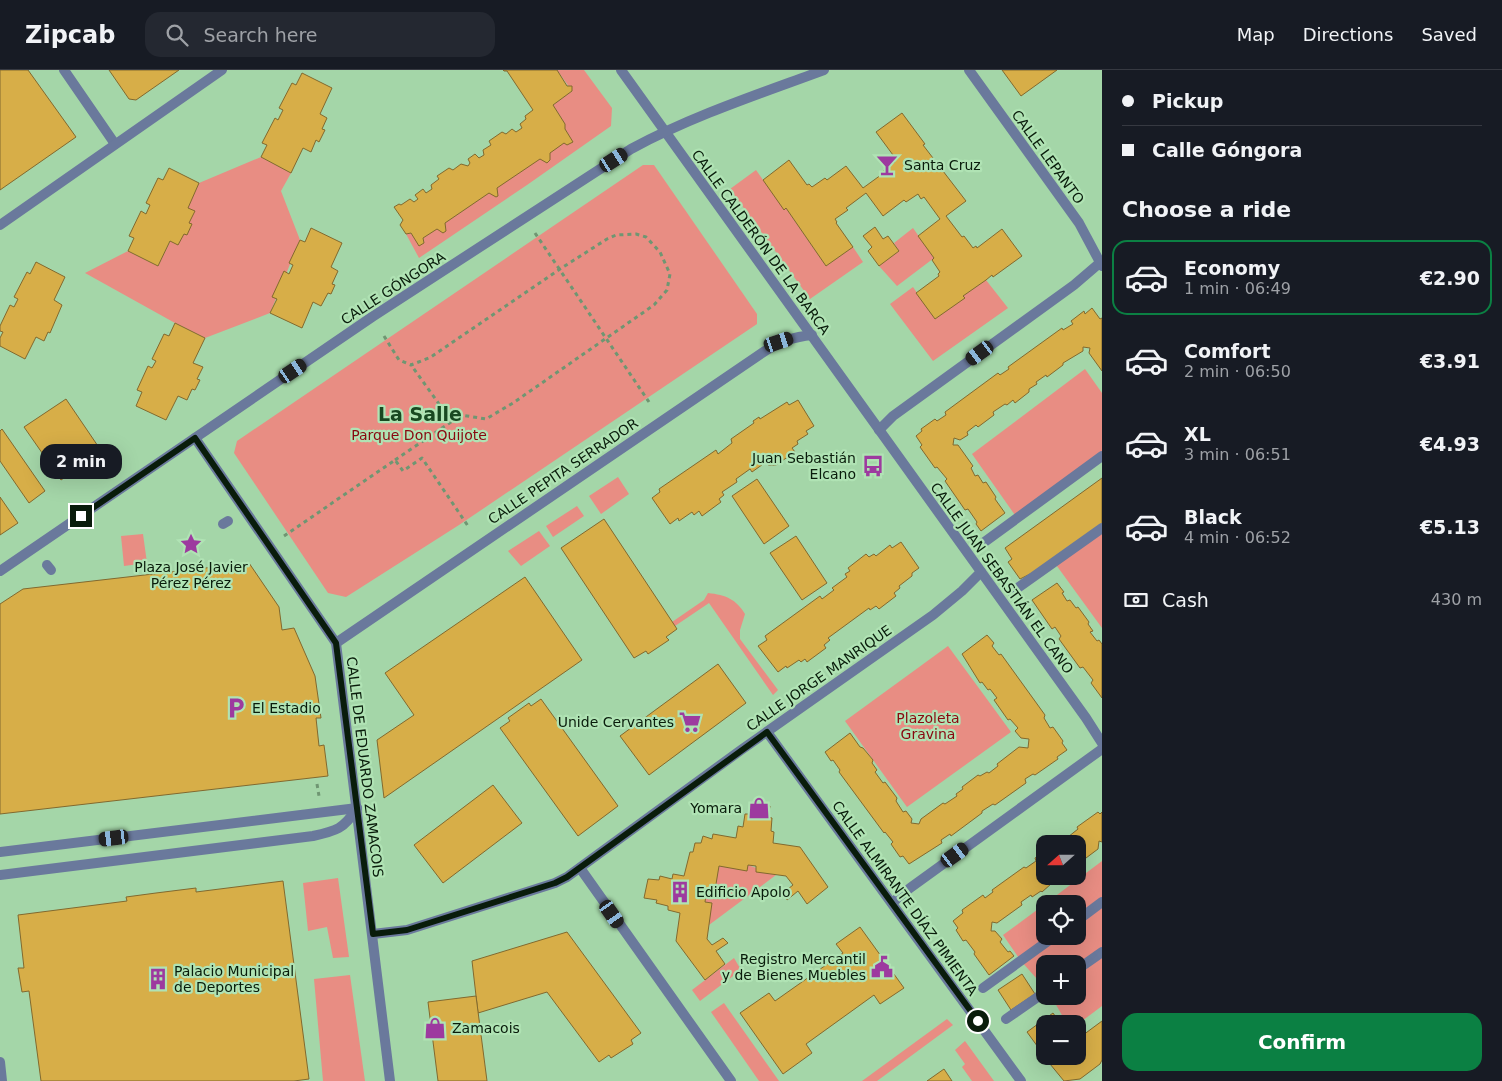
<!DOCTYPE html>
<meta charset="utf-8">
<style>
:root{--surface:#171b24;--page:#242831;--text:#f1f3f6;--muted:#9ea1a6;--line:#363941;--accent:#0b8043}
body{margin:0;font-family:"DejaVu Sans",sans-serif;background:var(--page);color:var(--text);height:100vh;display:flex;flex-direction:column;font-size:19px;white-space:nowrap}
*{box-sizing:border-box;margin:0}
p{font-size:16px;color:var(--muted)}
.icon{flex:none;width:28px;height:28px;fill:none;stroke:currentColor;stroke-width:2;stroke-linecap:round;stroke-linejoin:round}
.map{position:relative;flex:1;overflow:hidden}
.details{display:flex;flex-direction:column;background:var(--surface);width:400px}
.details>*{flex:none}
.banner{display:grid;align-content:center;height:110px;padding:0 20px;background:var(--surface)}
.needle{width:32px;rotate:249deg}
.controls{position:absolute;left:1036px;top:765px;display:grid;gap:10px}
.controls a{display:grid;place-items:center;width:50px;height:50px;border-radius:10px;background:var(--surface);box-shadow:0 5px 20px #0002;font-size:25px}
.end{position:absolute;width:22px;height:22px;margin:-11px;border:6px solid #091c0b;background:#fff;box-shadow:0 0 0 2px #fff}
.from{border-radius:50%}
.bubble{position:absolute;height:35px;border-radius:15px;background:var(--surface);box-shadow:0 5px 20px #0002;font-size:16px;font-weight:800;line-height:35px;text-align:center}
.car{position:absolute;width:15px;height:30px;margin:-15px -8px;border-radius:6px;box-shadow:0 0 4px 1px #0007;background:linear-gradient(#222 24%,#8ab4d8 0 40%,#222 0 76%,#8ab4d8 0 86%,#222 0)}
.banner b{display:flex;align-items:center;gap:18px;height:48px;font-size:19px}
.banner b+b{border-top:1px solid var(--line)}
.banner i{width:12px;height:12px;background:var(--text)}
ul{padding:0;list-style:none}
li{display:flex;align-items:center;gap:15px;height:75px;margin:0 10px 8px;padding:0 10px;border:2px solid transparent;border-radius:15px}
li div{flex:1}
li b{display:block;font-size:19px}
li em{font-style:normal;font-weight:800}
li.current{border-color:var(--accent)}
li>.icon{width:45px;height:45px;stroke-width:1.5}
h2{padding:0 20px;font-size:22px;line-height:60px}
.pay{display:flex;align-items:center;gap:12px;height:55px;padding:0 20px;font-size:19px}
.pay p{margin-inline-start:auto}
.primary-button{display:flex;gap:10px;margin-top:auto;padding:10px 20px}
.primary-button a{flex:1;height:58px;border-radius:15px;background:var(--accent);color:#fff;font-size:20px;font-weight:800;line-height:58px;text-align:center}
header{display:flex;align-items:center;gap:30px;box-sizing:border-box;height:70px;padding:0 25px;background:var(--surface);border-bottom:1px solid var(--line)}
header strong{font-size:24px}
nav{display:flex;gap:28px;margin-inline-start:auto;font-size:18px}
.search{width:350px;height:45px;background:var(--page);display:flex;align-items:center;gap:12px;box-sizing:border-box;padding:0 18px;border-radius:15px;color:var(--muted);font-size:19px}
main{display:flex;flex:1;min-height:0}
.map>svg:first-child{display:block}
</style>
<header>
<strong>Zipcab</strong>
<div class="search"><svg class="icon" aria-label="search" viewBox="0 0 24 24"><circle cx="10" cy="10" r="6"/><path d="M15 15l6 6"/></svg>Search here</div>
<nav><a>Map</a><a>Directions</a><a>Saved</a></nav>
</header>
<main>
<div class="map">
<svg width="1102" height="1011" viewBox="0 0 1102 1011">
<rect width="100%" height="100%" fill="#a4d6a8"/>
<g fill="#e88d83">
<path d="M557 0H584L612 38 611 56 527 115 419 188 406 164 411 163 419 175 424 173 423 168 570 67 565 59V54L553 35 572 21Z"/>
<path d="M261 87 291 103 281 121 300 170 270 243 205 268 175 253 85 203 128 181 158 196 199 113Z"/>
<path d="M643 95H654L757 244V254L459 455 346 527 328 523 234 383 237 371Z"/>
<path d="M756 100 784 139 786 138 826 196 853 177 863 192 810 229 730 119Z"/>
<path d="M913 158 934 188 897 216 879 196 899 181 894 173Z"/>
<path d="M986 210 1008 238 933 291 890 234 913 217 935 249 964 228 963 226Z"/>
<path d="M1085 299 1102 323V386L1017 448 972 384Z"/>
<path d="M618 407 629 424 601 444 589 426Z"/>
<path d="M577 436 584 446 553 467 546 456Z"/>
<path d="M1102 458V558L1054 492Z"/>
<path d="M539 461 550 476 521 496 508 481Z"/>
<path d="M143 464 147 493 124 496 121 466Z"/>
<path d="M708 523C726 525 736 529 745 544L740 560V569L778 620 773 625 709 533 675 556 672 552 704 530Z"/>
<path d="M948 576 1011 662 907 737 845 651Z"/>
<path d="M1102 791V936L1078 954H1067L1051 926H1078V894H1045V918L1021 891 1003 865 1045 834V866H1078V834H1045Z"/>
<path d="M748 795 776 805 709 855 705 832 706 825 719 796Z"/>
<path d="M338 808 349 887 333 888 327 857 308 861 303 813Z"/>
<path d="M734 888 741 900 700 931 692 920Z"/>
<path d="M350 905 365 1011H323L314 909Z"/>
<path d="M724 933 779 1011H759L711 942Z"/>
<path d="M947 949 953 955 877 1011H862Z"/>
<path d="M965 971 994 1011H972L962 997 965 994 955 980Z"/>
</g>
<g fill="#d7ae48" stroke="#82692e">
<path d="M0 0H28L76 67 0 120Z"/>
<path d="M109 0H179L136 30 129 29Z"/>
<path d="M503 0H557L567 16H572V21L553 35 565 54V59L573 72 567 75 564 73 550 83V90L547 93 540 89 497 118 498 126 496 127 489 123 445 153 446 161 443 163 437 159 423 168 424 173 419 176 411 163 406 164 400 155 403 150 394 137 399 134 401 135 410 129 414 132 418 129 415 125 423 119 426 123 432 119 431 115 439 109 437 106 449 98 453 100 461 94 468 96 470 93 468 89 475 84 479 88 484 85 483 80 491 75 489 71 502 62 506 64 512 59 516 62 522 58 520 54 526 49 525 46 533 40 507 1H504Z"/>
<path d="M1002 0H1057L1021 26Z"/>
<path d="M302 3 332 18 320 44 327 48 322 59 325 60 319 72 316 70 311 82 303 78 291 103 261 87 267 75 262 73 275 48 278 50 283 40 279 38 292 13 296 15Z"/>
<path d="M902 43 925 74 923 75 966 131 946 146 962 167 964 166 973 178 976 176 977 178 1002 159 1022 186 993 207 992 205 986 210 963 226 965 228 935 249 916 223 939 206 938 204 940 202 932 190 934 188 918 166 940 149 924 127 921 129 918 124 906 132 904 130 883 146 866 123 846 138 848 140 835 149 837 152 836 153 853 177 826 196 786 138 784 140 763 110 789 90 807 115 809 114 812 117 825 108 827 110 846 96 863 118 885 102 883 101 895 92 891 87 893 85 876 62Z"/>
<path d="M169 98 199 113 188 138 195 141 189 153 192 154 187 165 184 164 178 175 170 171 158 196 128 181 134 168 129 166 141 141 146 144 150 135 146 133 158 108 163 110Z"/>
<path d="M875 157 883 169 888 166 899 181 879 196 868 181 872 177 863 166Z"/>
<path d="M311 158 342 173 331 197 338 201 332 214 335 215 331 224 328 223 321 236 313 232 302 258 270 243 277 229 272 227 284 201 289 204 293 195 289 193 300 170 305 172Z"/>
<path d="M36 192 65 207 54 230 62 235 50 263 48 262 44 271 36 267 25 289 0 276V268L3 262 0 261V256L10 235 14 237 18 229 14 227 27 202 30 204Z"/>
<path d="M1092 238 1100 249 1102 248V301L1089 283 1090 278 1083 277V281L1063 293V295L1047 307 1046 305 1036 312 1037 314 1029 319V322L1015 333 1013 330 1007 335 1005 334 993 342 994 345 978 357 976 355 967 362 968 365 960 370 954 368 953 375H958L973 396 971 398 975 406 978 405 983 413 986 412 996 427 995 429 1005 443 981 461 976 454 977 452 968 439 965 440 945 411 947 409 937 397 935 398 920 377 922 375 916 366 922 361 921 359 935 349 937 351 946 345 945 342 998 303 1000 305 1009 299 1008 297 1062 258 1063 260 1073 254 1071 251 1084 241 1085 244Z"/>
<path d="M175 253 205 268 193 293 203 297 197 309 200 310 195 320 192 319 187 330 178 326 166 350 136 336 142 322 137 320 148 296 152 298 156 291 152 289 164 264 169 266Z"/>
<path d="M66 329 102 382 61 410 24 357Z"/>
<path d="M798 330 814 356 806 361 808 364 797 371 798 374 792 378 795 382 776 395H768L766 392 752 402 750 399 736 409 737 412 722 422 724 425 719 429 721 432 702 446 699 441 694 445 692 442 679 451 678 448 670 454 652 428 660 422 659 419 716 380 718 384 732 373 731 369 754 353 753 351 759 347 760 349 787 332 789 335Z"/>
<path d="M2 359 45 421 29 433 0 391V361Z"/>
<path d="M1102 408V458L1054 492 1020 509 1008 492 1012 489 1005 478Z"/>
<path d="M757 409 789 456 764 474 732 426Z"/>
<path d="M0 427 18 453 0 465Z"/>
<path d="M604 449 677 559 666 567 669 570 648 584 646 581 634 588 561 478Z"/>
<path d="M796 466 827 513 802 530 770 483Z"/>
<path d="M901 472 919 498 912 503V506L899 516 900 518 894 523 896 526 879 539 876 536 870 540 869 538 828 568 830 570 824 575 826 578 807 592 805 589 801 592 799 590 787 598 786 596 778 602 758 576 767 570 765 566 820 526 822 529 834 520 832 518 847 507 845 504 850 501 848 498 866 484 869 487 874 484 876 486 890 475 892 478Z"/>
<path d="M249 493 279 537 282 560 294 558 315 606 321 648H316L319 676 324 675 328 706 0 744V534L23 519Z"/>
<path d="M525 507 582 590 384 728 377 670 414 645 385 603Z"/>
<path d="M1057 513 1064 522 1062 523 1067 531 1070 530 1076 538 1078 537 1089 552 1088 554 1093 561 1090 562 1097 571 1099 570 1102 574V628L1091 613 1093 610 1083 597 1080 598 1059 569 1061 566 1055 557 1052 559 1032 530Z"/>
<path d="M987 565 994 573 992 576 999 585 1001 584 1045 645 1044 648 1050 658 1053 657 1063 671 1062 673 1067 680 1057 687 1058 689 1035 705 1033 704 1025 709 1026 713 995 735 993 734 982 741V743L951 766 950 764 941 770 942 773 909 794 903 786 900 787 891 774 893 772 885 762 884 763 839 702 840 700 833 690 831 691 825 682 850 663 860 677 863 678 873 690 872 693 877 700 875 702 883 713 885 712 897 728 896 731 903 742 906 741 912 749 911 753 919 754 921 749 943 733 945 734 957 726 956 724 963 719 962 717 978 705 980 706 987 702 989 703 998 696 997 694 1019 677 1028 678 1029 669 1021 668 1015 661 1018 658 1010 649 1008 650 994 630 997 628 990 619 988 620 982 612 980 613 962 584Z"/>
<path d="M718 594 746 633 649 705 620 666Z"/>
<path d="M541 629 618 736 578 766 500 658 510 651 508 648 529 633 531 636Z"/>
<path d="M493 715 522 753 443 813 414 775Z"/>
<path d="M751 733 770 736 768 747 772 748 771 761 774 762 773 773 800 777 828 817 807 834 798 821 787 830 783 823 793 815 786 806 756 802V796L748 795 747 801 719 796 714 826 706 825 705 832 712 833 707 869 712 875 723 868 728 873 716 881 725 894 705 910 676 871 680 843 668 840V836L656 833 657 830 644 828 648 809 659 810 660 806 672 809 673 804 684 806 690 782H693L695 773H701L703 766 712 769 713 764 736 768 738 756 743 757 745 744H750Z"/>
<path d="M1098 742 1100 744 1102 742V772L1099 771 1098 779 1078 794V774H1056L1066 767H1068L1078 759 1077 757Z"/>
<path d="M1045 781V806H1060L1042 822 1041 821 1032 827 1031 825 1021 832 1022 835 997 853 992 852 991 861H995L1002 869 1000 872 1008 882 1010 881 1014 886 989 905 974 884 975 882 966 870 963 871 956 860 958 858 953 851 963 843 962 840 983 825 985 828 993 822 992 820 1024 797 1026 798 1036 791 1035 788Z"/>
<path d="M283 811 309 1009 294 1011H41L29 921 22 922 18 898H24L18 845 127 831 126 827 156 823 196 818V822Z"/>
<path d="M860 857 904 918 880 934 874 925 806 974 812 983 783 1004 740 943 769 923 775 931 843 883 836 874Z"/>
<path d="M567 862 641 963 631 970 633 974 611 988 609 985 599 992 547 922 478 943 472 891Z"/>
<path d="M1022 904 1035 924 1011 940 998 920Z"/>
<path d="M476 926 487 1011H438L428 932Z"/>
<path d="M1053 943 1058 950 1056 952 1057 954H1045V984H1043L1027 962Z"/>
<path d="M1102 951V990L1100 994 1080 1009 1064 1011 1050 994 1051 993 1047 986H1078L1079 968Z"/>
<path d="M944 999 952 1011H927Z"/>
</g>
<g fill="none" stroke-linecap="round" stroke-linejoin="round">
<g stroke="#6f9672" stroke-width="3" stroke-dasharray="4 4" stroke-linecap="butt">
<path d="M535 163 649 332"/>
<path d="M384 266 399 290 411 295 431 287 560 199 607 169 616 165 636 164 646 167 660 182 670 204 667 220 654 235 513 333 486 349 461 345 439 334 411 295"/>
<path d="M395 390 460 346"/>
<path d="M284 466 395 390 403 401 422 388 468 456"/>
<path d="M317 714 319 726"/>
</g>
<g stroke="#6a799c" stroke-width="10">
<path d="M0 782 357 738"/>
<path d="M0 805 313 766C336 761 344 759 357 738"/>
<path d="M0 992 2 1011"/>
</g>
<g stroke="#6a799c" stroke-width="10">
<path d="M64 0 115 74"/>
<path d="M621 0C776 216 931 432 1086 648L1102 673"/>
<path d="M969 0 1079 153 1102 196"/>
<path d="M0 155 222 0"/>
<path d="M879 360 893 346 1074 215 1102 191"/>
<path d="M195 368 336 573 390 1011"/>
<path d="M223 454 228 451"/>
<path d="M979 476 1102 386"/>
<path d="M47 495 51 500"/>
<path d="M0 501 372 247 631 79C692 46 759 24 824 0"/>
<path d="M1012 522 1102 458"/>
<path d="M336 573 765 281C781 271 794 267 812 265"/>
<path d="M767 662 1021 1011"/>
<path d="M580 798 731 1011"/>
<path d="M892 833 910 818 1102 679"/>
<path d="M1078 850 1102 832"/>
<path d="M373 864 407 860 555 813 567 807 741 680 933 545 962 521 981 502"/>
<path d="M1078 899 1102 882"/>
<path d="M983 918 1055 866"/>
<path d="M1006 949 1045 922"/>
</g>
</g>
<g fill="none" stroke-linecap="round" stroke-linejoin="round">
<path stroke="#091c0b" stroke-width="6" d="M81 446 195 368 336 573 373 864 407 860 555 813 567 807 767 662 978 951"/>
</g>
<defs>
<g id="bar-bare" transform="scale(1.725)"><path d="M-6-5H6L.8 .8V4.5H3.5V6h-7V4.5H-.8V.8Z" fill="#9d3a9f" stroke="#b0e3b4" stroke-width="2.5" paint-order="stroke"/></g>
<g id="bus-bare" transform="scale(1.725)"><path d="M-5-6H5V4H4V6H2V4H-2V6H-4V4H-5ZM-3.5-4V0h7V-4ZM-3.5 1.2v1.5H-2V1.2ZM2 1.2v1.5H3.5V1.2Z" fill="#9d3a9f" stroke="#b0e3b4" stroke-width="2.5" paint-order="stroke"/></g>
<g id="sight-bare" transform="scale(1.725)"><path d="M0-6L1.8-2.2L6-1.7L2.9 1.2L3.7 5.4L0 3.3L-3.7 5.4L-2.9 1.2L-6-1.7L-1.8-2.2Z" fill="#9d3a9f" stroke="#b0e3b4" stroke-width="2.5" paint-order="stroke"/></g>
<g id="parking-bare" transform="scale(1.725)"><path d="M-3.5-5.5H1a3.5 3.5 0 0 1 0 7H-1V5.5H-3.5ZM-1-3.4V-.6H.8a1.4 1.4 0 0 0 0-2.8Z" fill="#9d3a9f" stroke="#b0e3b4" stroke-width="2.5" paint-order="stroke"/></g>
<g id="supermarket-bare" transform="scale(1.725)"><path d="M-6-5.5h2.5l.6 2H6L4.5 2H-2.5L-4.4-4H-6ZM-1.5 3.2a1.3 1.3 0 1 0 .1 0ZM3 3.2a1.3 1.3 0 1 0 .1 0Z" fill="#9d3a9f" stroke="#b0e3b4" stroke-width="2.5" paint-order="stroke"/></g>
<g id="shop-bare" transform="scale(1.725)"><path d="M-5-2.5h2.3a2.7 3.5 0 0 1 5.4 0H5L5.5 6h-11ZM-1.5-2.5h3a1.5 2.3 0 0 0-3 0Z" fill="#9d3a9f" stroke="#b0e3b4" stroke-width="2.5" paint-order="stroke"/></g>
<g id="building-bare" transform="scale(1.725)"><path d="M-4-6H4V6H1V3H-1V6H-4ZM-2.5-4.3h1.7v1.8h-1.7ZM.8-4.3h1.7v1.8H.8ZM-2.5-1h1.7V.8h-1.7ZM.8-1h1.7V.8H.8Z" fill="#9d3a9f" stroke="#b0e3b4" stroke-width="2.5" paint-order="stroke"/></g>
<g id="civic-bare" transform="scale(1.725)"><path d="M-.6-6.5H3V-4.5H.6V-3L4-1V1h2V6H-6V1h2V-1L-.6-3ZM-1.2 2.5V6h2.4V2.5Z" fill="#9d3a9f" stroke="#b0e3b4" stroke-width="2.5" paint-order="stroke"/></g>
</defs>
<g fill-rule="evenodd">
<use href="#bar-bare" x="887" y="95"/>
<use href="#bus-bare" x="873" y="396"/>
<use href="#sight-bare" x="191" y="474"/>
<use href="#parking-bare" x="236" y="638"/>
<use href="#supermarket-bare" x="690" y="652"/>
<use href="#shop-bare" x="759" y="738"/>
<use href="#building-bare" x="680" y="822"/>
<use href="#civic-bare" x="882" y="897"/>
<use href="#building-bare" x="158" y="909"/>
<use href="#shop-bare" x="435" y="958"/>
</g>
<g text-anchor="middle" dominant-baseline="central" stroke-width="4.5" stroke-linejoin="round" paint-order="stroke">
<g font-size="14" fill="#091c0b" stroke="#b0e3b4">
<text transform="translate(1048 87) rotate(54)">CALLE LEPANTO</text>
<text transform="translate(761 172) rotate(54)">CALLE CALDERÓN DE LA BARCA</text>
<text transform="translate(393 218) rotate(-33)">CALLE GÓNGORA</text>
<text transform="translate(563 401) rotate(-34)">CALLE PEPITA SERRADOR</text>
<text transform="translate(1002 508) rotate(54)">CALLE JUAN SEBASTIÁN EL CANO</text>
<text transform="translate(819 608) rotate(-35)">CALLE JORGE MANRIQUE</text>
<text transform="translate(365 697) rotate(83)">CALLE DE EDUARDO ZAMACOIS</text>
<text transform="translate(905 828) rotate(54)">CALLE ALMIRANTE DÍAZ PIMIENTA</text>
</g>
<g font-size="14" fill="#091c0b" stroke="#b0e3b4" text-anchor="start">
<text x="904" y="95">Santa Cruz</text>
<text x="856" y="388" text-anchor="end">Juan Sebastián<tspan x="856" dy="16">Elcano</tspan></text>
<text x="191" y="497" text-anchor="middle">Plaza José Javier<tspan x="191" dy="16">Pérez Pérez</tspan></text>
<text x="252" y="638">El Estadio</text>
<text x="674" y="652" text-anchor="end">Unide Cervantes</text>
<text x="742" y="738" text-anchor="end">Yomara</text>
<text x="696" y="822">Edificio Apolo</text>
<text x="866" y="889" text-anchor="end">Registro Mercantil<tspan x="866" dy="16">y de Bienes Muebles</tspan></text>
<text x="174" y="901">Palacio Municipal<tspan x="174" dy="16">de Deportes</tspan></text>
<text x="452" y="958">Zamacois</text>
</g>
<g font-size="14" fill="#89070f" stroke="#b0e3b4">
<text x="419" y="365">Parque Don Quijote</text>
<text x="928" y="648">Plazoleta<tspan x="928" dy="16">Gravina</tspan></text>
</g>
<g font-size="19" font-weight="bold" fill="#194821" stroke="#b0e3b4">
<text x="420" y="344">La Salle</text>
</g>
</g>
</svg>
<div class="controls">
<a><svg class="needle" viewBox="-14 -14 28 28"><path d="M0-13l5 13h-10z" fill="#e53935"/><path d="M0 13l5-13h-10z" fill="#9ea1a6"/></svg></a>
<a><svg class="icon" aria-label="locate" viewBox="0 0 24 24"><circle cx="12" cy="12" r="6"/><path d="M12 2v4M12 18v4M2 12h4M18 12h4"/></svg></a>
<a>+</a>
<a>−</a>
</div>
<i class="end from" style="left:978px;top:951px"></i>
<i class="end" style="left:81px;top:446px"></i>
<div class="bubble" style="left:40px;top:374px;width:82px">2 min</div>
<i class="car" style="left:614px;top:90px;rotate:57deg"></i>
<i class="car" style="left:779px;top:272px;rotate:72deg"></i>
<i class="car" style="left:980px;top:283px;rotate:234deg"></i>
<i class="car" style="left:293px;top:301px;rotate:56deg"></i>
<i class="car" style="left:114px;top:768px;rotate:263deg"></i>
<i class="car" style="left:955px;top:785px;rotate:54deg"></i>
<i class="car" style="left:612px;top:844px;rotate:145deg"></i>
</div>
<section class="details">
<div class="banner">
<b><i class="from"></i>Pickup</b>
<b><i></i>Calle Góngora</b>
</div>
<h2>Choose a ride</h2>
<ul>
<li class="current"><svg class="icon" aria-label="car" viewBox="0 0 24 24"><path d="M5 17H2v-5l4-1 3-4h7l3 4 3 1v5h-3M9 17h6M6 11h13"/><circle cx="7" cy="17" r="2"/><circle cx="17" cy="17" r="2"/></svg><div><b>Economy</b><p>1 min · 06:49</p></div><em>€2.90</em></li>
<li><svg class="icon" aria-label="car" viewBox="0 0 24 24"><path d="M5 17H2v-5l4-1 3-4h7l3 4 3 1v5h-3M9 17h6M6 11h13"/><circle cx="7" cy="17" r="2"/><circle cx="17" cy="17" r="2"/></svg><div><b>Comfort</b><p>2 min · 06:50</p></div><em>€3.91</em></li>
<li><svg class="icon" aria-label="car" viewBox="0 0 24 24"><path d="M5 17H2v-5l4-1 3-4h7l3 4 3 1v5h-3M9 17h6M6 11h13"/><circle cx="7" cy="17" r="2"/><circle cx="17" cy="17" r="2"/></svg><div><b>XL</b><p>3 min · 06:51</p></div><em>€4.93</em></li>
<li><svg class="icon" aria-label="car" viewBox="0 0 24 24"><path d="M5 17H2v-5l4-1 3-4h7l3 4 3 1v5h-3M9 17h6M6 11h13"/><circle cx="7" cy="17" r="2"/><circle cx="17" cy="17" r="2"/></svg><div><b>Black</b><p>4 min · 06:52</p></div><em>€5.13</em></li>
</ul>
<div class="pay"><svg class="icon" aria-label="cash" viewBox="0 0 24 24"><path d="M3 7h18v10H3z"/><circle cx="12" cy="12" r="2"/></svg>Cash<p>430 m</p></div>
<div class="primary-button"><a>Confirm</a></div>
</section>
</main>
